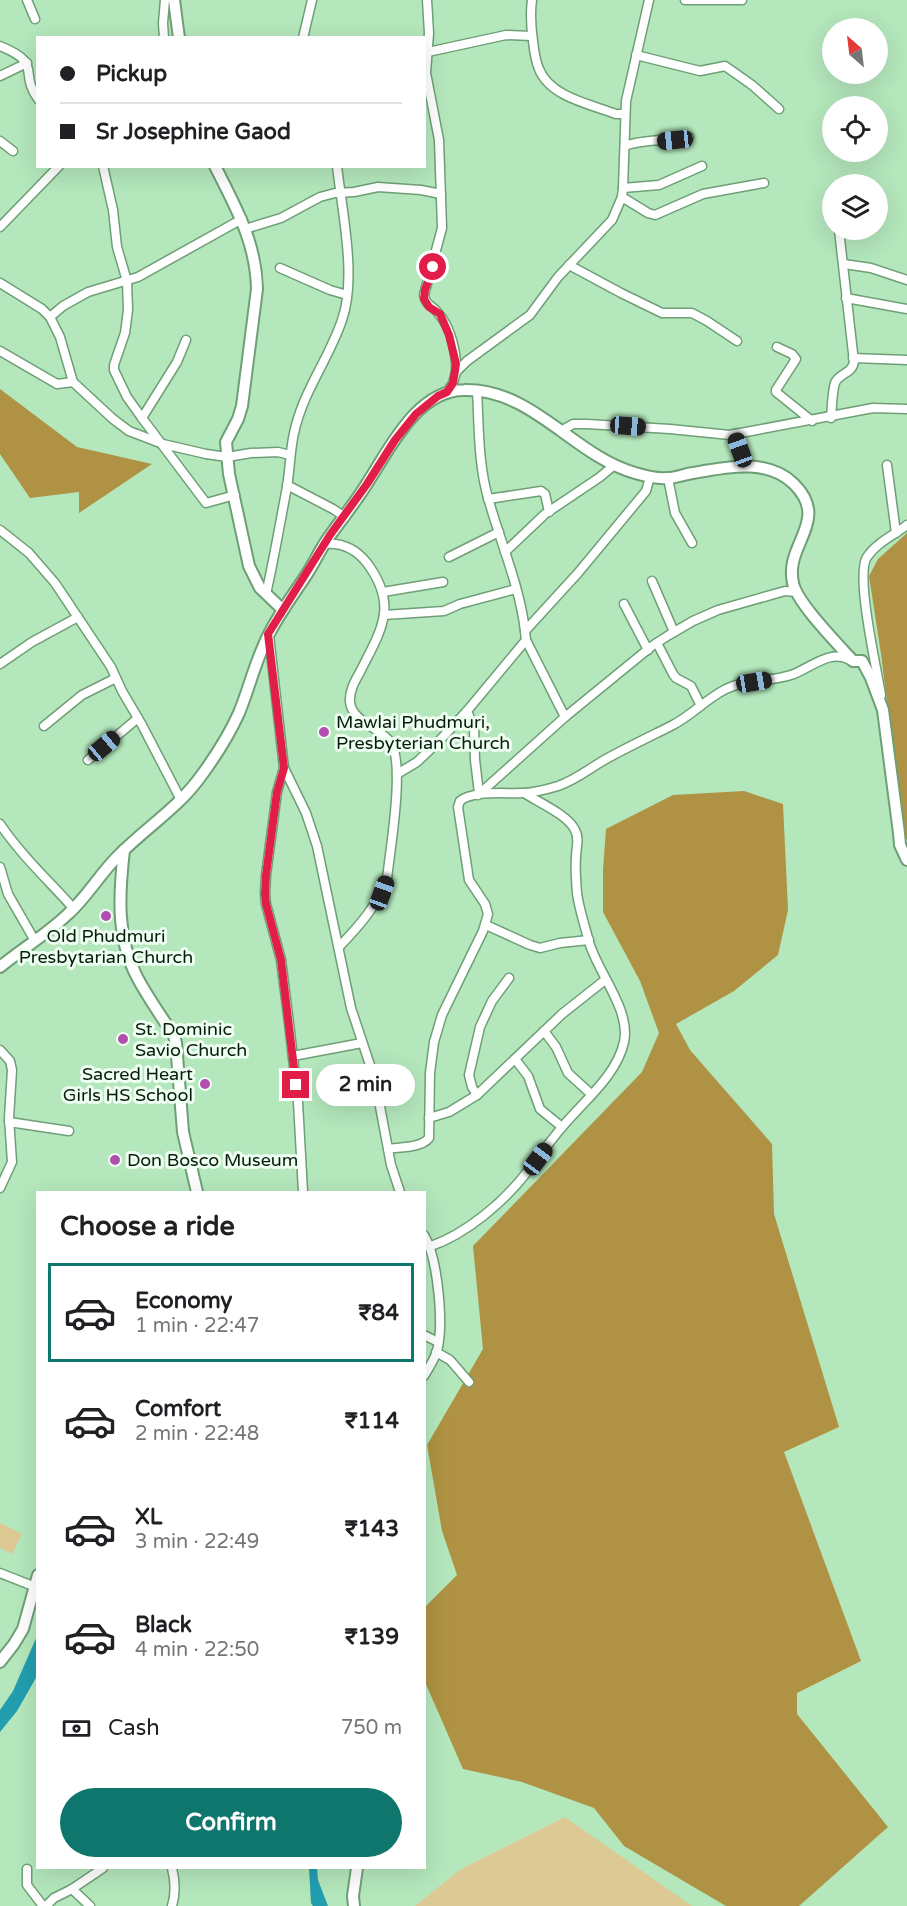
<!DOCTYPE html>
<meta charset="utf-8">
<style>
:root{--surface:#fff;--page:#f6f6f6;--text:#202124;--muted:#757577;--line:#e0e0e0;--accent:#0f766e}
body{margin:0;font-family:"Varela Round",sans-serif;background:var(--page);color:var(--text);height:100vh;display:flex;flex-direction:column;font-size:22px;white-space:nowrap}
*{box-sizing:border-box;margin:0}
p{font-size:20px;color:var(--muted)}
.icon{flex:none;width:33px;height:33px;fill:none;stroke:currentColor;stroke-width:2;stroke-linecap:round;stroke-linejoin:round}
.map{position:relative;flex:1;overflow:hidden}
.panel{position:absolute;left:36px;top:1191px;width:390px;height:678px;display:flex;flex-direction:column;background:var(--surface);border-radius:0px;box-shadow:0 6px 24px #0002}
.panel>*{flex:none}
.guide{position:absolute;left:36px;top:36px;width:390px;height:132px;border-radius:0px;box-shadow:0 6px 24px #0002;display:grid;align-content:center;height:132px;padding:0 24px;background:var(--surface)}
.needle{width:39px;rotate:332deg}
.controls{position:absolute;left:822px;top:18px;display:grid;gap:12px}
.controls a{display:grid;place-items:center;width:66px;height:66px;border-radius:50%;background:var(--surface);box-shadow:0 6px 24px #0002;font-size:30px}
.end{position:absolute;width:27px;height:27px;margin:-14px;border:8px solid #e11d48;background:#fff;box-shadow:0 0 0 3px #fff}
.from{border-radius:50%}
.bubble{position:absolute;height:42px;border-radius:21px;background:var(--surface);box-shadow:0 6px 24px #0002;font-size:20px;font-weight:700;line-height:42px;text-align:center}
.car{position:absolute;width:18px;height:36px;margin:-18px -9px;border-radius:8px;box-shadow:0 0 4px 2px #0007;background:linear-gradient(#222 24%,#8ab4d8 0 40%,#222 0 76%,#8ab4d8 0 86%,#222 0)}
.guide b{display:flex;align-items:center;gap:21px;height:57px;font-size:22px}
.guide b+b{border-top:2px solid var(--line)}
.guide i{width:15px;height:15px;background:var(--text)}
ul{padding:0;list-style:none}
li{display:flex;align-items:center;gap:18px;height:99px;margin:0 12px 9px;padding:0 12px;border:3px solid transparent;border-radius:0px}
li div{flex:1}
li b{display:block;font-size:22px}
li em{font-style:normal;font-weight:700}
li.active{border-color:var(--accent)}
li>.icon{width:54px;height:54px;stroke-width:1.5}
h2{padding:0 24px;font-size:27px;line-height:72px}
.pay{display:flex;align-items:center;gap:15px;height:66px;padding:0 24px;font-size:22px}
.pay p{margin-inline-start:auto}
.button{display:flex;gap:12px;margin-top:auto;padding:12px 24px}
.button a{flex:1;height:69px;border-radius:36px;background:var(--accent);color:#fff;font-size:24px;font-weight:700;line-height:69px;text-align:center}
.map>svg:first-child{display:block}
</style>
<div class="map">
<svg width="907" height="1906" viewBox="0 0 907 1906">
<rect width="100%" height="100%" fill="#b4e7bc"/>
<g fill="#ddc993">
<path d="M0 1523 22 1534 12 1554 0 1548Z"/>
<path d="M565 1817 692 1906H415L461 1869Z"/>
</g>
<g fill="#af9243">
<path d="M0 389 77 447 152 464 79 513V492L30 498 0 454Z"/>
<path d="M907 533V840L903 832 881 654 869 576 878 559Z"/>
<path d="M744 791 783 804 788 910 778 955 734 991 676 1024 690 1050 772 1144 774 1214 839 1427 784 1452 861 1661 797 1693V1714L888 1827 799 1906H726L624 1846 594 1808 522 1782 463 1769 425 1682 424 1608 457 1575 442 1531 427 1445 483 1349 473 1246 642 1072 659 1033 640 981 603 912V870L606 829 673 795Z"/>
</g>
<g fill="#229eaf">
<path d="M37 1636V1676L17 1711 0 1732V1710L13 1691Z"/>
<path d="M309 1868H317L318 1880 328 1906H313L311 1903Z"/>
</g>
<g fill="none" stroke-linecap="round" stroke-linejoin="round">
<g stroke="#6e9f76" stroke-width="11">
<g id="minor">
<path d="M27 0 35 19"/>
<path d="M427 0 429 33 426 73 439 140 442 228 424 295C426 306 432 305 438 313 451 327 457 354 456 372"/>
<path d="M532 0C530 14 531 27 533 41 534 50 535 60 539 69 550 97 590 104 616 114H624"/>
<path d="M685 0H742"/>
<path d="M164 38 163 23 165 0"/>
<path d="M303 38 312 0"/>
<path d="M0 46C44 64 18 71 38 99"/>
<path d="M428 52 506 35 532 36"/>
<path d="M636 55 700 71 725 66 752 85 779 109"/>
<path d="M0 76 27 63"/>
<path d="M0 141 13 151"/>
<path d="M625 146C637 140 673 140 689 137"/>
<path d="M103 166 113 210 117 247 127 281 128 310 125 333 114 365V370L127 397 142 418 206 503 235 495"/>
<path d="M623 188 659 185 702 166"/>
<path d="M622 197 648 213 655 215 703 194 764 183"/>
<path d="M0 227 59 166"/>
<path d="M245 229 281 218 320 197 335 193 354 192 378 187 421 190 441 194"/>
<path d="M844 264 871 268 907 280"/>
<path d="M569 265 621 293 662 313H692L707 321 737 341"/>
<path d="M280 268 330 290 347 295"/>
<path d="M0 283 42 309 50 317 60 337 73 382 113 419 129 431 163 444 206 454 227 457 251 453 278 452 290 455"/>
<path d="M846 298 907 309"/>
<path d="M50 317 63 306 88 292 138 277 242 219"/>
<path d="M777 347 792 354 796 359 776 390V392L812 421"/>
<path d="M0 351 57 384 73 382"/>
<path d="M853 358 907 360"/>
<path d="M477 390C479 426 478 466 489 501 501 544 520 587 525 631"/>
<path d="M447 392 453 383 456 372 467 361 530 315 558 277 612 220 622 197 623 188 626 101 649 0"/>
<path d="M142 418 177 362 186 340"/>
<path d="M831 418C832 407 832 393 835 383 839 373 852 374 854 362L839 230"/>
<path d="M561 431 573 424H587L670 429 730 435 873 408 907 409"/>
<path d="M734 434 745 466"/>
<path d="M887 465 896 533"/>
<path d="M668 478 675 513 692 543"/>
<path d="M287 485 333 509 345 517"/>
<path d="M488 499 541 491 545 494 549 512"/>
<path d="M0 530 29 553 55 583 111 667 122 691 142 725 181 800"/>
<path d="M324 544C342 542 356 549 367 563 399 606 381 630 360 672 355 681 349 691 350 702 352 722 381 728 391 743 405 765 390 850 387 879 377 906 359 926 339 947"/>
<path d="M505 552 545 514 600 477 613 466"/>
<path d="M449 557 499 532"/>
<path d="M652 581 674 632"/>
<path d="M383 592 443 582"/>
<path d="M266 594C274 559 280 523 287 487 290 469 290 451 294 433 303 391 329 359 342 320 357 278 342 211 337 166"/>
<path d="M624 604 648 650"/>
<path d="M384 615 444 611 460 604 516 589"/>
<path d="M269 635 284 768 277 792 266 875 265 894 266 904 281 960 289 1023 298 1102 303 1192"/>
<path d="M526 640 565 717"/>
<path d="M657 643 673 674 676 678 691 686 700 704"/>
<path d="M0 664 32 642 78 617"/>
<path d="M881 695C877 670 855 575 867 557 876 543 894 535 907 525"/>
<path d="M467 711 474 728 475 760 479 793"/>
<path d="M44 726 82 695 116 678"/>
<path d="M88 760 138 718"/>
<path d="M284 768 306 813 317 846 351 1008 375 1080 391 1165 400 1192"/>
<path d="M397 774 417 762 440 740 467 711 526 640 525 631 578 573 646 491 650 477"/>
<path d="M478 795 565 717 652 646 669 635 693 621 718 610 785 591 796 592"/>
<path d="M0 824C21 855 49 881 74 909"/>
<path d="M0 867 8 894 35 941"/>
<path d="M486 925 530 945 540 948 560 943 589 940"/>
<path d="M544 1031 556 1047 568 1073 591 1094"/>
<path d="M0 1050 10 1061 12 1070 9 1118 12 1162 0 1188"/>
<path d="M293 1056 362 1043"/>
<path d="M515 1059 528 1076 540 1109 562 1127"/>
<path d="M477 1095 472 1087 469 1075 480 1027 492 1001 509 978"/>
<path d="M429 1118 449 1112 477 1095 562 1014 605 980"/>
<path d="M9 1122 69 1131"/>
<path d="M388 1149C400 1147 421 1148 429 1138L430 1073 434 1042 442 1015 483 931 488 914 485 904 469 880 458 807 460 801C473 790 506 794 522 793 533 793 548 789 558 786 576 780 590 768 606 759 628 747 649 737 671 726 691 716 705 700 724 690 744 679 769 682 791 675 809 669 831 648 850 660"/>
<path d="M424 1235C438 1258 444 1325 437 1351 434 1360 429 1368 424 1376"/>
<path d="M431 1246C466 1234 504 1202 527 1172 539 1157 550 1141 563 1126 584 1101 617 1075 624 1042 631 1010 598 973 589 942 585 926 579 909 577 893 576 881 575 869 576 857 576 847 580 839 575 830 568 815 538 802 524 793"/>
<path d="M424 1335 438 1342"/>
<path d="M436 1352 450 1360 469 1382"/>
<path d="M0 1573 33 1586"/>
<path d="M172 1868C175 1880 176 1893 172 1906"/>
<path d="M27 1869V1885L43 1906"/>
<path d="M72 1889 90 1906"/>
<path d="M46 1906 54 1898 72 1889 103 1868"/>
</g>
</g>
<g stroke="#6e9f76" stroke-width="14">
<g id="tertiary">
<path d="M174 0 179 38"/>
<path d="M215 166C236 208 256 242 257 289L242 406 238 419 226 442 229 474 249 566 260 588 283 610"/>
<path d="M124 850C119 894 116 937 137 977 148 998 162 1017 174 1036L176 1043 183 1132 197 1192"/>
<path d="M0 967C22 949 47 934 68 914 88 896 101 872 120 854 147 827 179 807 201 776 215 757 229 735 239 713 250 686 256 658 270 632 280 613 293 595 305 577 314 564 320 549 329 537 343 517 359 498 371 477 392 444 419 390 464 390 532 388 574 456 635 473 645 476 656 479 667 478 676 478 685 474 693 473 727 467 768 458 794 484 831 521 784 544 793 583 797 603 838 644 853 661H862L871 678 883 710 899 833 900 845 907 860"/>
<path d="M0 1662 14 1644 23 1629 38 1575"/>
<path d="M354 1906 353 1896 357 1868"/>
</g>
</g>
<use href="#minor" stroke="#fff" stroke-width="8"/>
<use href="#tertiary" stroke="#fff" stroke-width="10"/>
</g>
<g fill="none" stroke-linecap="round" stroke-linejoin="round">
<path stroke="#e11d48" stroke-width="8" d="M296 1085 281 960 266 904 265 894 266 875 277 792 284 768 268 634 330 535 367 484 395 440 416 414 438 396 447 392 453 383 456 364 449 335 440 314 429 307 424 299 425 290 433 267"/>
</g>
<g fill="#b44db0" stroke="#eefef0" stroke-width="2">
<circle cx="324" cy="732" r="6"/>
<circle cx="106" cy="916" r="6"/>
<circle cx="123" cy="1039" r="6"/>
<circle cx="205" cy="1084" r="6"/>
<circle cx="115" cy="1160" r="6"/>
</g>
<g text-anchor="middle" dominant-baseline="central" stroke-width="6" stroke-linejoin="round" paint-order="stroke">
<g font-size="18" fill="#071b0c" stroke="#eefef0" text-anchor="start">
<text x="336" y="722">Mawlai Phudmuri,<tspan x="336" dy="21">Presbyterian Church</tspan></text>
<text x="106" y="936" text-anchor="middle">Old Phudmuri<tspan x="106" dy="21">Presbytarian Church</tspan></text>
<text x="135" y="1029">St. Dominic<tspan x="135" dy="21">Savio Church</tspan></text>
<text x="193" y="1074" text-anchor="end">Sacred Heart<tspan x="193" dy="21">Girls HS School</tspan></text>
<text x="127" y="1160">Don Bosco Museum</text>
</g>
</g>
</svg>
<div class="controls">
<a><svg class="needle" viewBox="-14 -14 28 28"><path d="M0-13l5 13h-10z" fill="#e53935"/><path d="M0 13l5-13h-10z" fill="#757577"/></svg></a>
<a><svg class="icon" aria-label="locate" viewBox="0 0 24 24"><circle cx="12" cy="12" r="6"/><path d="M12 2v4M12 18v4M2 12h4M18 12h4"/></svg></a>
<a><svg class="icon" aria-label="layers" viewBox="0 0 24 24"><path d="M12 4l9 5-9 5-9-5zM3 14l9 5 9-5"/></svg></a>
</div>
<i class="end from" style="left:433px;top:267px"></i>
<i class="end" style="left:296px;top:1085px"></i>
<div class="bubble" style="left:316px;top:1064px;width:99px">2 min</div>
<i class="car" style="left:675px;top:140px;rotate:264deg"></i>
<i class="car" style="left:628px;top:426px;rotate:94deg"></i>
<i class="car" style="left:740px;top:450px;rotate:340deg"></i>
<i class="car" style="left:754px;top:682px;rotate:81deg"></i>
<i class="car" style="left:104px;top:746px;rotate:50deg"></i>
<i class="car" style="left:382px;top:893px;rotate:20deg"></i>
<i class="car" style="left:538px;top:1159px;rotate:37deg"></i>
<div class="guide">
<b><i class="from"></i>Pickup</b>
<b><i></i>Sr Josephine Gaod</b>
</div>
<section class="panel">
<h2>Choose a ride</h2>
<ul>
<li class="active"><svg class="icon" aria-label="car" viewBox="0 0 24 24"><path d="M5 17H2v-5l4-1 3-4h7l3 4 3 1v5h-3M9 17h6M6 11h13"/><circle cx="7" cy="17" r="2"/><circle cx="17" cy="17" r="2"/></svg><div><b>Economy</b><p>1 min · 22:47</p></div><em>₹84</em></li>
<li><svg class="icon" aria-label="car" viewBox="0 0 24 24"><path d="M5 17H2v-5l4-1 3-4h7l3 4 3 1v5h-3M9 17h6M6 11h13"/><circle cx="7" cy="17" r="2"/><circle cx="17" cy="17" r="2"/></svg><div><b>Comfort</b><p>2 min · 22:48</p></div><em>₹114</em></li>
<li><svg class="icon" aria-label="car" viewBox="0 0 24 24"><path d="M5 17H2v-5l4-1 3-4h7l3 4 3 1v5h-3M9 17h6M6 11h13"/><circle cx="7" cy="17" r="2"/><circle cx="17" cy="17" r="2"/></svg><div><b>XL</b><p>3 min · 22:49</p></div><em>₹143</em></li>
<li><svg class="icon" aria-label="car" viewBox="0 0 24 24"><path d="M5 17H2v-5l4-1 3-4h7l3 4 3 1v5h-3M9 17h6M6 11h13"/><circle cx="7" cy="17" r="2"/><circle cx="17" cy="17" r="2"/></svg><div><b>Black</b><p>4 min · 22:50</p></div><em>₹139</em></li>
</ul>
<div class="pay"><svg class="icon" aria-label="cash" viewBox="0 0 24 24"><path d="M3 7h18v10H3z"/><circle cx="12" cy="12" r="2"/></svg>Cash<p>750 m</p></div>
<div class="button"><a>Confirm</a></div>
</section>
</div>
